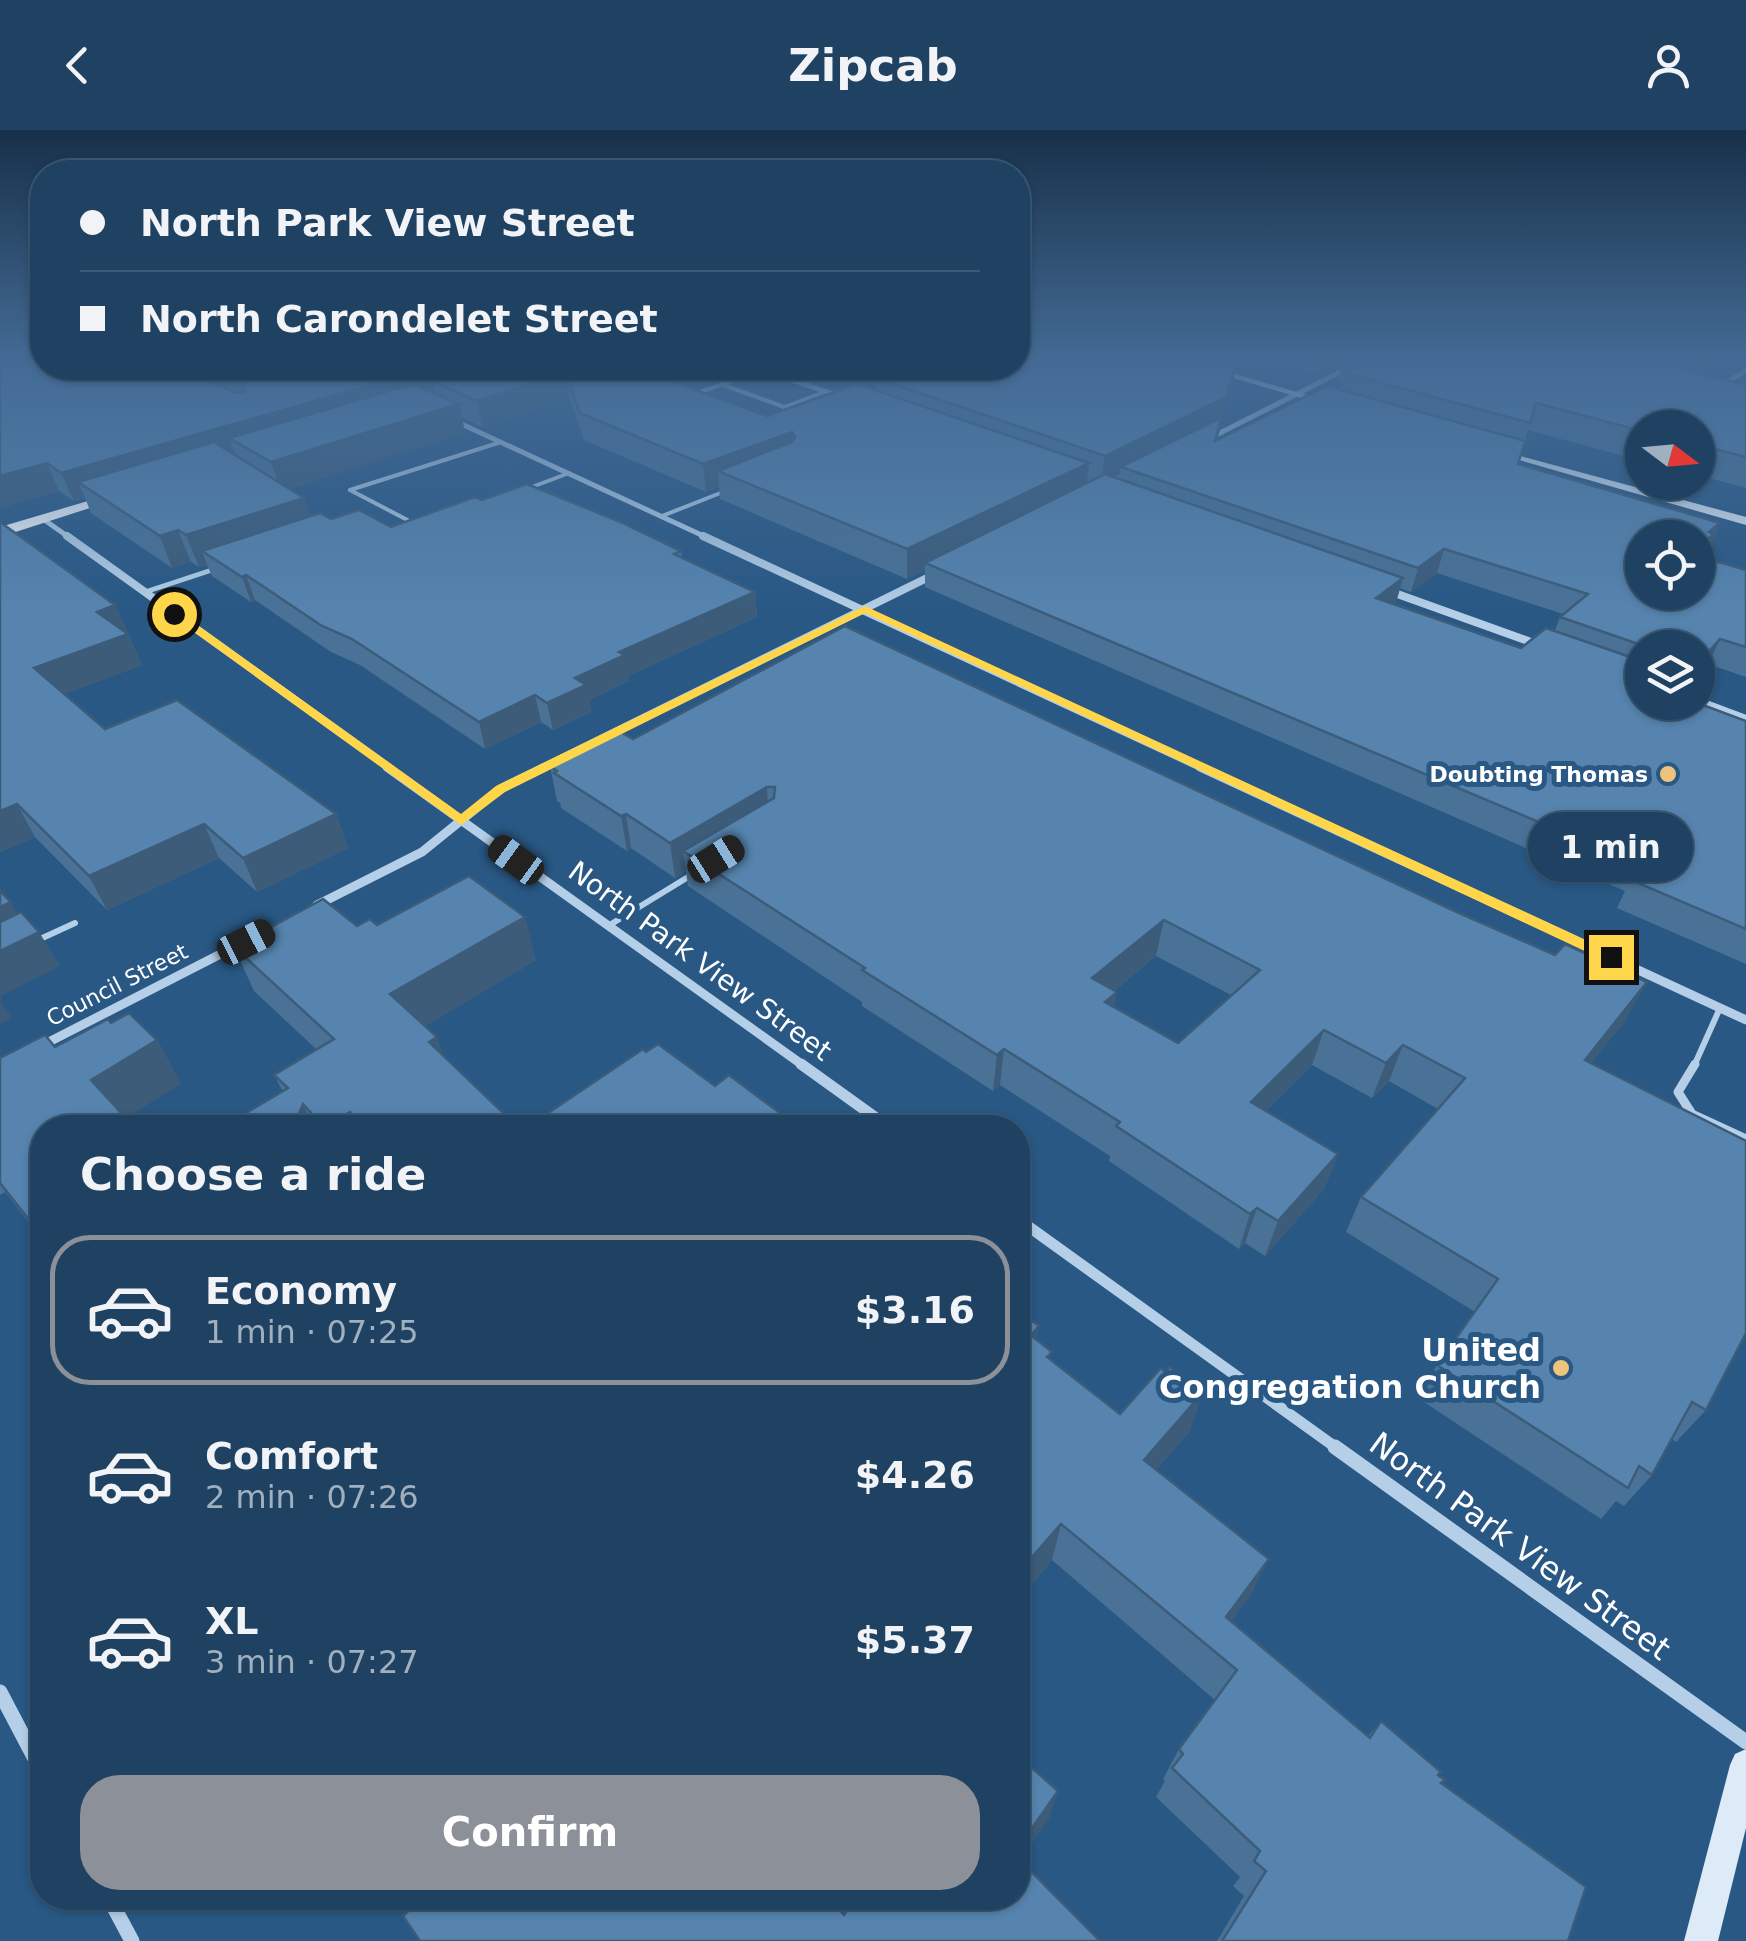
<!DOCTYPE html>
<meta charset="utf-8">
<style>
:root{--surface:#1f4263;--page:#274969;--text:#f1f3f6;--muted:#a1b0be;--line:#3c5b78;--accent:#8c9099}
body{margin:0;font-family:"DejaVu Sans",sans-serif;background:var(--page);color:var(--text);height:100vh;display:flex;flex-direction:column;font-size:38px;white-space:nowrap}
*{box-sizing:border-box;margin:0}
p{font-size:32px;color:var(--muted)}
.icon{flex:none;width:55px;height:55px;fill:none;stroke:currentColor;stroke-width:2;stroke-linecap:round;stroke-linejoin:round}
.map{position:relative;flex:1;overflow:hidden}
.panel{position:absolute;left:30px;top:985px;width:1000px;height:795px;display:flex;flex-direction:column;background:var(--surface);border-radius:40px;box-shadow:0 2px 8px #0004,0 0 0 2px var(--line)}
.panel>*{flex:none}
.guide{position:absolute;left:30px;top:30px;width:1000px;height:220px;border-radius:40px;box-shadow:0 2px 8px #0004,0 0 0 2px var(--line);display:grid;align-content:center;height:220px;padding:0 50px;background:var(--surface)}
.needle{width:65px;rotate:106deg}
.controls{position:absolute;left:1625px;top:280px;display:grid;gap:20px}
.controls a{display:grid;place-items:center;width:90px;height:90px;border-radius:50%;background:var(--surface);box-shadow:0 2px 8px #0004,0 0 0 2px var(--line);font-size:50px}
.end{position:absolute;width:45px;height:45px;margin:-22px;border:12px solid #ffd54a;background:#111;box-shadow:0 0 0 5px #111}
.from{border-radius:50%}
.bubble{position:absolute;height:70px;border-radius:35px;background:var(--surface);box-shadow:0 2px 8px #0004,0 0 0 2px var(--line);font-size:32px;font-weight:700;line-height:70px;text-align:center}
.car{position:absolute;width:30px;height:60px;margin:-30px -15px;border-radius:12px;box-shadow:0 0 8px 2px #0007;background:linear-gradient(#222 24%,#8ab4d8 0 40%,#222 0 76%,#8ab4d8 0 86%,#222 0)}
.guide b{display:flex;align-items:center;gap:35px;height:95px;font-size:38px}
.guide b+b{border-top:2px solid var(--line)}
.guide i{width:25px;height:25px;background:var(--text)}
ul{padding:0;list-style:none}
li{display:flex;align-items:center;gap:30px;height:150px;margin:0 20px 15px;padding:0 30px;border:5px solid transparent;border-radius:40px}
li div{flex:1}
li b{display:block;font-size:38px}
li em{font-style:normal;font-weight:700}
li.active{border-color:var(--accent)}
li>.icon{width:90px;height:90px;stroke-width:1.5}
h2{padding:0 50px;font-size:45px;line-height:120px}
.button{display:flex;gap:20px;margin-top:auto;padding:20px 50px}
.button a{flex:1;height:115px;border-radius:40px;background:var(--accent);color:#fff;font-size:40px;font-weight:700;line-height:115px;text-align:center}
header{display:flex;justify-content:space-between;align-items:center;height:130px;padding:0 50px;background:var(--surface);font-size:45px;font-weight:700}
.map>svg:first-child{display:block}
</style>
<header><svg class="icon" aria-label="back" viewBox="0 0 24 24"><path d="M15 5l-7 7 7 7"/></svg>Zipcab<svg class="icon" aria-label="person" viewBox="0 0 24 24"><circle cx="12" cy="8" r="4"/><path d="M4 21q1-7 8-7t8 7"/></svg></header>
<div class="map">
<svg width="1746" height="1811" viewBox="0 0 1746 1811">
<rect width="100%" height="100%" fill="#295884"/>
<g fill="none" stroke-linecap="round" stroke-linejoin="round">
<g stroke="#b4cfe7" stroke-width="4">
<path d="M803 253 848 238"/>
<path d="M721 254 795 281"/>
<path d="M692 265 763 240"/>
<path d="M784 277 827 261"/>
<path d="M350 360 417 395"/>
<path d="M350 360 501 312"/>
<path d="M524 360 569 343"/>
<path d="M662 386 728 360"/>
</g>
<path stroke="#b4cfe7" stroke-width="5" d="M145 462 218 438"/>
<g stroke="#b4cfe7" stroke-width="6">
<path d="M608 796 693 744"/>
<path d="M38 810 75 793"/>
<path d="M1694 936 1720 878"/>
</g>
<path stroke="#b4cfe7" stroke-width="9" d="M1695 934 1678 962 1692 984 1746 1009"/>
<g stroke="#b4cfe7" stroke-width="5">
<path d="M756 238 845 268"/>
<path d="M1722 256 1746 240"/>
<path d="M455 291 708 408"/>
<path d="M1210 308 1368 228"/>
<path d="M43 389 70 408"/>
</g>
<g stroke="#b4cfe7" stroke-width="8">
<path d="M67 406 391 639"/>
<path d="M703 406 1205 639"/>
<path d="M1389 461 1542 516"/>
<path d="M1698 571 1746 589"/>
<path d="M540 639 935 444"/>
</g>
<g stroke="#b4cfe7" stroke-width="9">
<path d="M387 637 804 936"/>
<path d="M1200 637 1746 890"/>
<path d="M317 775 422 722 500 659 545 637"/>
<path d="M41 916 244 812"/>
</g>
<g stroke="#b4cfe7" stroke-width="11">
<path d="M801 934 890 998"/>
<path d="M1018 1089 1338 1319"/>
</g>
<g stroke="#b4cfe7" stroke-width="15">
<path d="M1335 1317 1746 1612"/>
<path d="M0 1562 42 1642"/>
<path d="M109 1768 132 1811"/>
</g>
<g fill="#ddeaf7" fill-rule="evenodd">
<path d="M1166 228H1182L1337 274 1328 276Z"/>
<path d="M1491 318 1746 387V395L1491 322Z"/>
<path d="M1746 1619V1698L1718 1811H1684L1730 1635 1735 1624Z"/>
</g>
<path fill="#f5f9fe" fill-rule="evenodd" d="M115 363 127 366 0 407V397Z"/>
</g>
<g fill="#4a7296" fill-rule="evenodd">
<path d="M0 228 42 238H734L682 255 767 286 876 261V252L849 244V238H1018V228H1238L1217 310 1341 260 1343 251 1338 250 1342 235 1320 245 1258 228H1718L1696 243 1746 255V358L1698 345V298H1642V331L1528 300 1518 334 1720 393 1705 429 1746 440V547L1708 534 1698 518H1642V572L1746 591V834L1617 778 1625 761 925 457V440L907 449 720 369 719 357 706 362 584 310 570 269 482 297 462 287 465 303 290 359 304 368 310 386 391 397 482 370 681 421 682 427 755 462 757 487 628 546 629 551 589 570 591 582 553 600 541 592 485 619 360 535 331 522 255 470 251 472 212 446 207 435 199 437 191 432 172 438 91 383 85 368 74 371 59 361 0 378ZM1437 443 1563 484 1560 487 1555 500 1521 518 1394 474 1400 458 1411 462Z"/>
<path d="M0 392 115 475 142 535 64 564 105 599 336 684 348 718 257 762 219 728 107 780 35 707 0 722Z"/>
<path d="M633 609 1627 888 1591 933 1706 1280 1676 1312 1672 1309 1652 1345 1624 1376 1616 1371 1601 1389 1418 1268 1437 1235 1475 1182 1346 1102 1361 1067 1438 979 1389 951 1372 968 1312 935 1266 981 1338 1024 1324 1059 1265 1126 1245 1113 1239 1119 1109 1031 1110 1026 1000 955 993 961 862 876V872L688 756 686 741 675 748 631 718 627 721 561 678 560 673 557 671 550 636ZM1156 826 1231 865 1178 913 1114 877V861Z"/>
<path d="M377 795 536 830 425 896 437 907 443 926 519 998H221L283 962 274 945 316 919 254 861 234 817 357 796Z"/>
<path d="M111 893 157 910 181 954 42 998V1109L5 1062 0 1065V928L55 917Z"/>
<path d="M1018 1180 1039 1196 1036 1210 1050 1230 1120 1284 1190 1301 1156 1340 1251 1465 1231 1491 1368 1606 1381 1591 1438 1645 1441 1654 1568 1811H1217L1244 1766 1233 1756 1240 1747 1156 1667 1165 1651 1163 1649 1179 1619 1215 1570 1052 1430 1018 1471Z"/>
</g>
<g fill="#3c5c7a">
<path d="M1237 228 1233 251 1211 333 1121 337 1120 344 1101 353 1105 326Z"/>
<path d="M1324 228H1343L1342 235 1320 245Z"/>
<path d="M1695 228H1718L1687 249Z"/>
<path d="M431 238H470L473 252 432 251 435 264 229 308 234 323 97 364 78 352 85 368 74 371 61 343Z"/>
<path d="M654 238H734L646 266 643 241Z"/>
<path d="M566 243 570 269 482 297 477 271Z"/>
<path d="M459 274 465 303 281 362 271 332Z"/>
<path d="M792 302 794 329 718 341 719 357 706 362 703 334Z"/>
<path d="M47 333 59 361 0 378V346Z"/>
<path d="M1089 333 1086 361 925 433V440L907 449V419Z"/>
<path d="M304 368 314 399 202 421 207 435 199 437 186 405Z"/>
<path d="M1720 393 1703 433 1698 438V423L1709 402Z"/>
<path d="M178 400 191 432 172 438 160 406Z"/>
<path d="M1444 419 1437 443 1411 462 1418 438Z"/>
<path d="M246 445 255 470 251 472 242 447Z"/>
<path d="M1403 448 1396 473 1369 492 1376 468Z"/>
<path d="M755 462 757 487 628 546 629 551 589 570 591 582 553 600 547 573 575 548 619 522Z"/>
<path d="M115 475 142 535 49 570 34 538 97 482Z"/>
<path d="M1720 509 1708 534 1698 546V534Z"/>
<path d="M535 565 541 592 485 619 479 592Z"/>
<path d="M767 657 769 691 683 721 686 741 675 748 670 713Z"/>
<path d="M17 674 35 707 0 722V681Z"/>
<path d="M336 684 348 718 257 762 243 728Z"/>
<path d="M626 684 631 718 627 721 621 686Z"/>
<path d="M204 694 219 728 107 780 89 746Z"/>
<path d="M11 772 31 806 39 802 60 836 1 866 3 869 0 870 12 888 0 894V777Z"/>
<path d="M525 787 536 830 406 908 390 864Z"/>
<path d="M1164 790 1156 826 1086 884 1092 848Z"/>
<path d="M1647 852 1627 888 1566 965 1585 930Z"/>
<path d="M1117 862 1111 898 1105 872Z"/>
<path d="M1324 900 1312 935 1240 1008 1251 972Z"/>
<path d="M437 907 452 951 429 912Z"/>
<path d="M157 910 181 954 118 993 91 950Z"/>
<path d="M1403 915 1389 951 1372 968 1386 933Z"/>
<path d="M1004 919 1000 955 993 961 997 925Z"/>
<path d="M303 974 314 998H293Z"/>
<path d="M350 982 357 998H325L324 997Z"/>
<path d="M788 989 789 998H777Z"/>
<path d="M1338 1024 1324 1059 1265 1126 1278 1091Z"/>
<path d="M1257 1078 1245 1113 1239 1119 1250 1084Z"/>
<path d="M1039 1196 1032 1237 1031 1205Z"/>
<path d="M1204 1261 1190 1301 1132 1368 1144 1330Z"/>
<path d="M1061 1394 1052 1430 1018 1471V1443Z"/>
<path d="M1269 1429 1251 1465 1209 1521 1226 1487Z"/>
<path d="M1058 1661 1049 1689 1018 1733V1718Z"/>
</g>
<g fill="#5684ae" stroke="#3c5c7a" stroke-width="2.5" fill-rule="evenodd">
<path d="M0 228H42V238H184L236 263 244 262 242 253 212 238H431L61 343 47 333 0 346Z"/>
<path d="M1018 228H1237L1226 267 1105 326 876 248 909 238H1018Z"/>
<path d="M1358 228H1662L1684 233 1678 238 1746 255V327L1698 315V298H1642V301L1536 273 1530 293 1345 243 1368 231Z"/>
<path d="M477 238H654L643 241 767 286 857 254 1089 333 907 419 718 341 792 312 795 307 792 302 703 334 580 283 566 243 477 271 432 251Z"/>
<path d="M413 254 459 274 271 332 229 308Z"/>
<path d="M1327 256 1525 311 1518 334 1720 393 1709 402 1714 404 1709 408 1714 409 1698 423V408H1642V462H1698V426L1746 440V517L1720 509 1698 534V518H1650L1560 487 1588 464 1444 419 1418 438 1121 337 1221 288 1215 311Z"/>
<path d="M214 312 304 368 186 405 178 400 160 406 78 352Z"/>
<path d="M1105 344 1403 448 1376 468 1521 518 1546 498 1642 531V572H1695L1746 591V799L1631 750 1643 736 925 433Z"/>
<path d="M527 354 623 393 681 421 674 424 755 462 619 522 625 525 575 548 586 555 547 573 535 565 479 592 352 509 322 496 246 445 242 447 202 421 320 383 331 389 359 380 391 397 475 367 482 370Z"/>
<path d="M0 392 115 475 97 482 128 504 34 538 105 599 177 570 336 684 243 728 204 694 89 746 17 674 0 681Z"/>
<path d="M845 496 1459 783 1555 825 1565 814 1647 852 1585 930 1746 1011V1203L1706 1280 1692 1272 1652 1345 1639 1336 1628 1358 1437 1235 1498 1149 1361 1067 1465 948 1403 915 1386 933 1324 900 1251 972 1338 1024 1278 1091 1257 1078 1250 1084 1116 996 1120 992 1004 919 997 925 862 840 865 838 683 721 774 668 775 657H767L670 713 626 684 621 686 554 643 557 641 550 636 619 601 633 609ZM1164 790 1260 840 1178 913 1105 872 1117 862 1092 848Z"/>
<path d="M469 746 525 787 390 864 437 907 429 912 519 998H366L350 982 324 997 303 974 293 998H221L288 958 274 945 334 909 234 817 323 769 357 796 370 789 377 795Z"/>
<path d="M0 761 11 772 0 777Z"/>
<path d="M21 782 39 802 0 821V792Z"/>
<path d="M129 883 157 910 91 950 135 998H42V1106L0 1053V928L45 905 55 917 108 889 111 893Z"/>
<path d="M658 914 715 956 729 945 788 989 777 998H526L643 919 646 922Z"/>
<path d="M1018 1180 1039 1196 1031 1205 1052 1222 1047 1227 1120 1284 1161 1238 1165 1242 1170 1237 1204 1261 1144 1330 1269 1429 1226 1487 1370 1608 1381 1591 1441 1642 1438 1645 1445 1650 1441 1653 1586 1757 1568 1811H1222L1266 1741 1254 1731 1260 1721 1172 1638 1183 1624 1179 1619 1237 1540 1061 1394 1018 1443Z"/>
<path d="M1025 1632 1058 1661 1018 1718V1643Z"/>
<path d="M1018 1728 1100 1811H420L403 1786 422 1768H829L844 1785 850 1776 853 1779 863 1768H1018Z"/>
</g>
<linearGradient id="sky" x2="0" y2="1"><stop stop-color="#173049"/><stop offset="0.47" stop-color="#436a94"/><stop offset="1" stop-color="#436a94" stop-opacity="0"/></linearGradient>
<rect width="1746" height="482" fill="url(#sky)"/>
<path fill="#ffd54a" d="M865 476 1616 824 1619 827 1606 831 865 483 505 662 461 695 169 484 178 481 461 684 496 656Z"/>
<g fill="#eec47b" stroke="#295884" stroke-width="4">
<circle cx="1668" cy="644" r="10"/>
<circle cx="1561" cy="1238" r="10"/>
</g>
<g text-anchor="middle" dominant-baseline="central" stroke-width="10" stroke-linejoin="round" paint-order="stroke">
<g font-size="22" font-weight="bold" fill="#fff" stroke="#295884" text-anchor="end">
<text x="1648" y="644">Doubting Thomas</text>
</g>
<g font-size="22" fill="#fff" stroke="#295884">
<text transform="translate(117 855) rotate(-27)">Council Street</text>
</g>
<g font-size="28" fill="#fff" stroke="#295884">
<text transform="translate(700 831) rotate(36)">North Park View Street</text>
</g>
<g font-size="32" font-weight="bold" fill="#fff" stroke="#295884" text-anchor="end">
<text x="1541" y="1220">United<tspan x="1541" dy="37">Congregation Church</tspan></text>
</g>
<g font-size="32" fill="#fff" stroke="#295884">
<text transform="translate(1520 1416) rotate(36)">North Park View Street</text>
</g>
</g>
</svg>
<div class="controls">
<a><svg class="needle" viewBox="-14 -14 28 28"><path d="M0-13l5 13h-10z" fill="#e53935"/><path d="M0 13l5-13h-10z" fill="#a1b0be"/></svg></a>
<a><svg class="icon" aria-label="locate" viewBox="0 0 24 24"><circle cx="12" cy="12" r="6"/><path d="M12 2v4M12 18v4M2 12h4M18 12h4"/></svg></a>
<a><svg class="icon" aria-label="layers" viewBox="0 0 24 24"><path d="M12 4l9 5-9 5-9-5zM3 14l9 5 9-5"/></svg></a>
</div>
<i class="end from" style="left:174px;top:484px"></i>
<i class="end" style="left:1611px;top:827px"></i>
<div class="bubble" style="left:1528px;top:682px;width:165px">1 min</div>
<i class="car" style="left:716px;top:729px;rotate:58deg"></i>
<i class="car" style="left:516px;top:730px;rotate:306deg"></i>
<i class="car" style="left:246px;top:812px;rotate:63deg"></i>
<div class="guide">
<b><i class="from"></i>North Park View Street</b>
<b><i></i>North Carondelet Street</b>
</div>
<section class="panel">
<h2>Choose a ride</h2>
<ul>
<li class="active"><svg class="icon" aria-label="car" viewBox="0 0 24 24"><path d="M5 17H2v-5l4-1 3-4h7l3 4 3 1v5h-3M9 17h6M6 11h13"/><circle cx="7" cy="17" r="2"/><circle cx="17" cy="17" r="2"/></svg><div><b>Economy</b><p>1 min · 07:25</p></div><em>$3.16</em></li>
<li><svg class="icon" aria-label="car" viewBox="0 0 24 24"><path d="M5 17H2v-5l4-1 3-4h7l3 4 3 1v5h-3M9 17h6M6 11h13"/><circle cx="7" cy="17" r="2"/><circle cx="17" cy="17" r="2"/></svg><div><b>Comfort</b><p>2 min · 07:26</p></div><em>$4.26</em></li>
<li><svg class="icon" aria-label="car" viewBox="0 0 24 24"><path d="M5 17H2v-5l4-1 3-4h7l3 4 3 1v5h-3M9 17h6M6 11h13"/><circle cx="7" cy="17" r="2"/><circle cx="17" cy="17" r="2"/></svg><div><b>XL</b><p>3 min · 07:27</p></div><em>$5.37</em></li>
</ul>
<div class="button"><a>Confirm</a></div>
</section>
</div>
